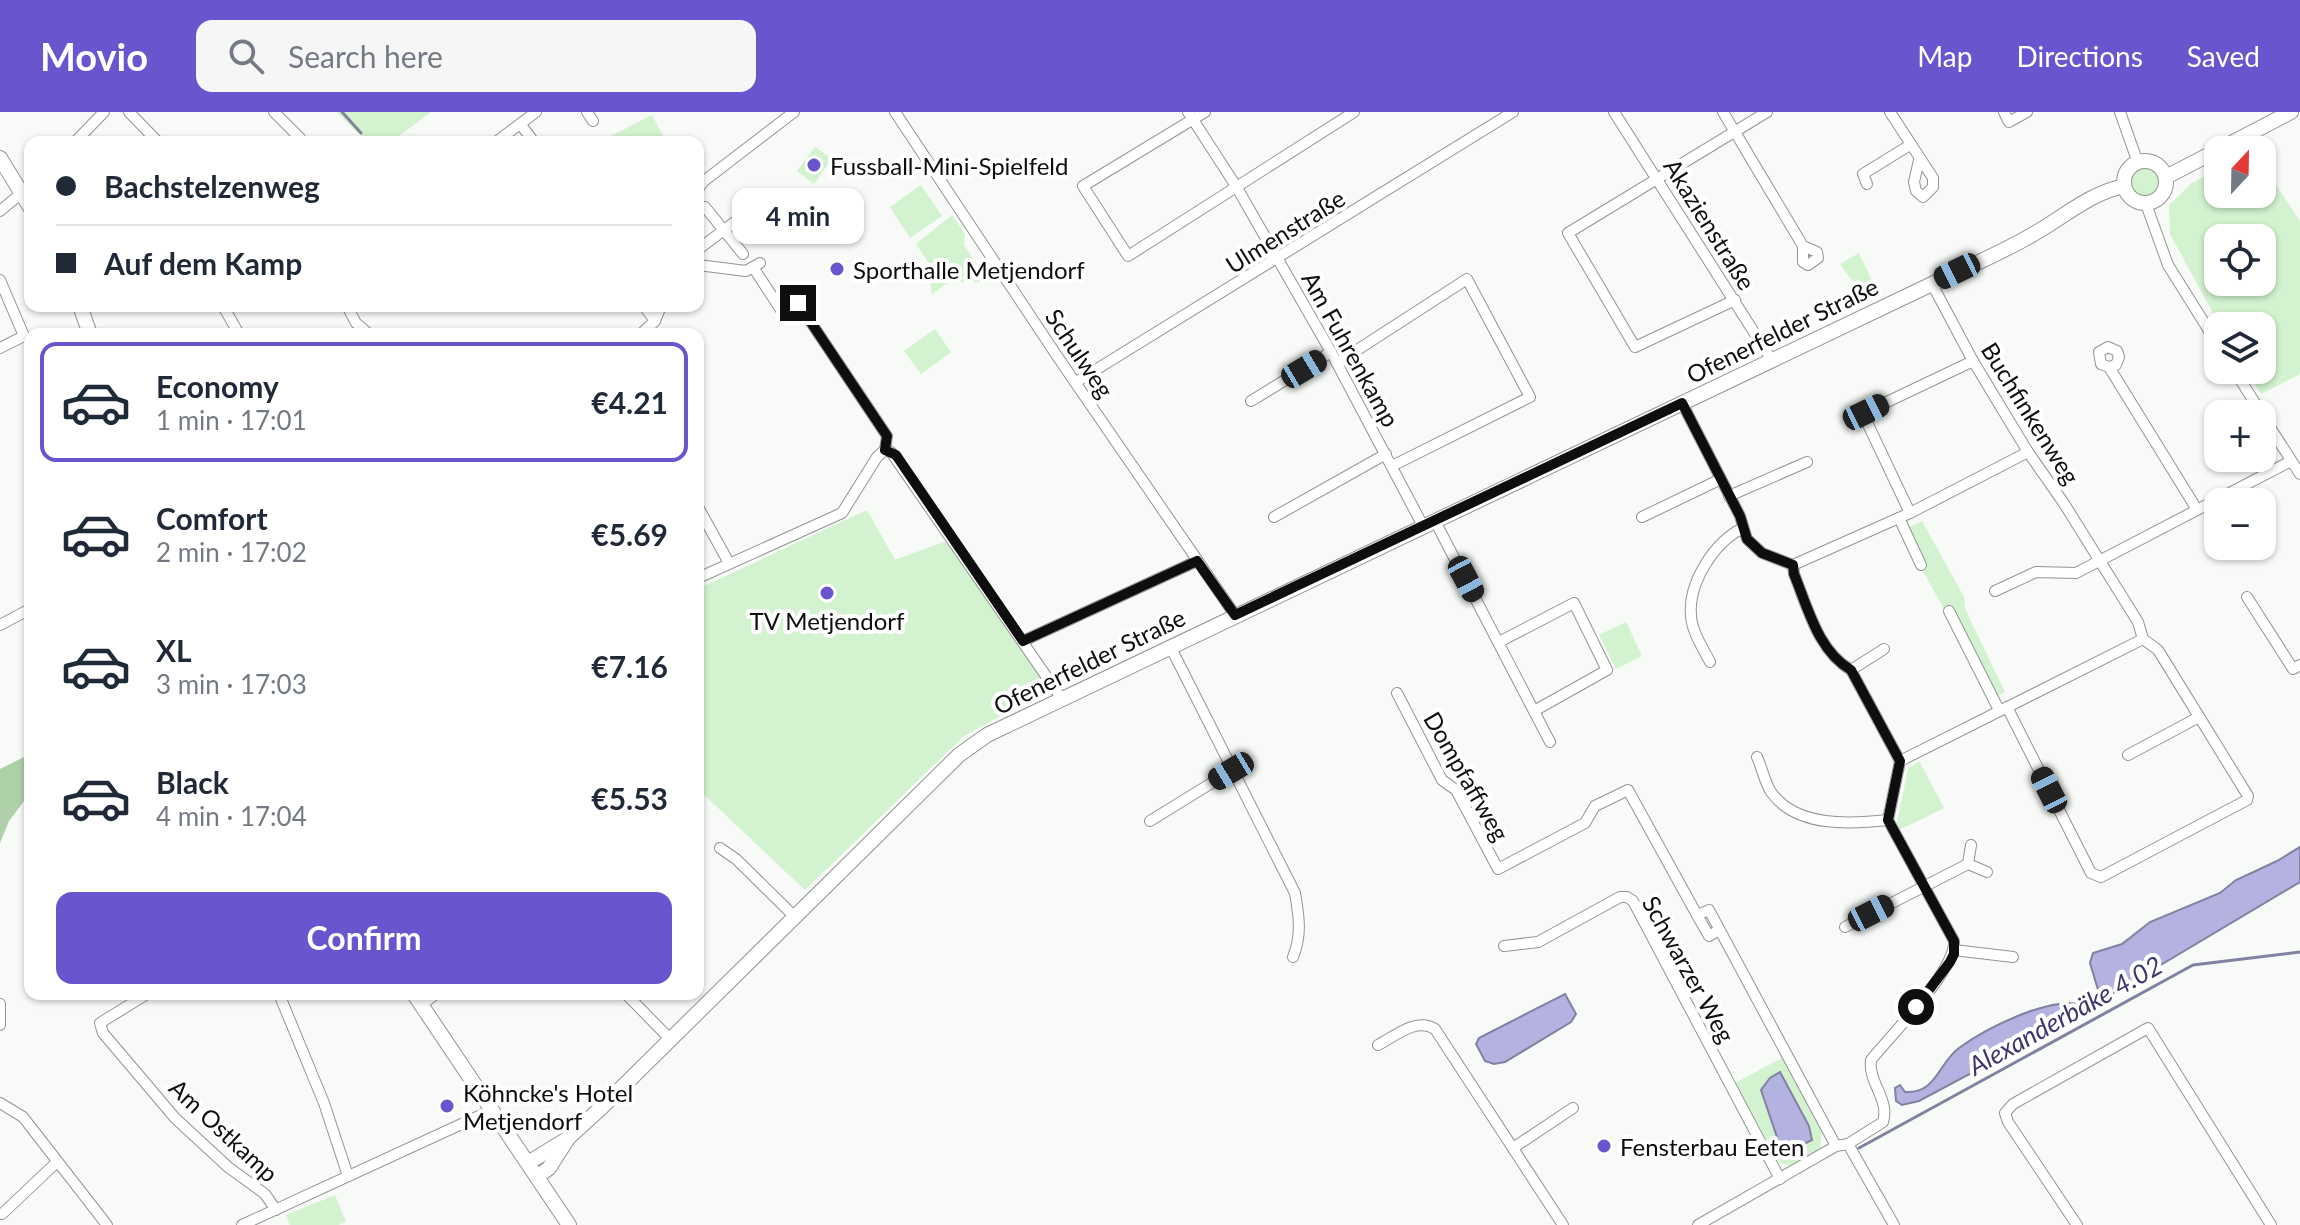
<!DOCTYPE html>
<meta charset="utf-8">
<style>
:root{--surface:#fff;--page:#f6f6f7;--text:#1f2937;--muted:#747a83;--line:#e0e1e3;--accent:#6a55ce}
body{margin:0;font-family:Lato,sans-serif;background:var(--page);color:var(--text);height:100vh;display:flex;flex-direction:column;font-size:30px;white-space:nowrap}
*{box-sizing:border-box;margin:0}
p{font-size:26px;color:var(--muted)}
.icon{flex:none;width:44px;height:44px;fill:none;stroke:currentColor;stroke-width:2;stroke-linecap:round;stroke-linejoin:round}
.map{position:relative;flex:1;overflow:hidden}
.details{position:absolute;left:24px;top:216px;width:680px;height:672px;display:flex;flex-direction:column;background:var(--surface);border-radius:16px;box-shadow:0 2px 6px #0004}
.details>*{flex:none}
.hud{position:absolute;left:24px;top:24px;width:680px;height:176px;border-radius:16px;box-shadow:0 2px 6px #0004;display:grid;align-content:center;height:176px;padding:0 32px;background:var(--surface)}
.needle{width:52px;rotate:22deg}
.fabs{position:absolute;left:2204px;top:24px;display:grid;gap:16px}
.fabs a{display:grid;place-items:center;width:72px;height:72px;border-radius:16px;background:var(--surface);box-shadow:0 2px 6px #0004;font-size:40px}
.end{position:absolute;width:36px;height:36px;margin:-18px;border:10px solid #0d0e0d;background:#fff;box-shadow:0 0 0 4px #fff}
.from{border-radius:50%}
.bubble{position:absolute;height:56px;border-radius:16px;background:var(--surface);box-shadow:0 2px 6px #0004;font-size:26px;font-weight:700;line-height:56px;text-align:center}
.car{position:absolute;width:24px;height:48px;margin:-24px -12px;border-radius:10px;box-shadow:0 0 6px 2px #0007;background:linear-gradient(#222 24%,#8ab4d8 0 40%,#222 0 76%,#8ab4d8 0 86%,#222 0)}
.hud b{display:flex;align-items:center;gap:28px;height:76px;font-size:30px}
.hud b+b{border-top:2px solid var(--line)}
.hud i{width:20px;height:20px;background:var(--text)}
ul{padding:14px 0 0;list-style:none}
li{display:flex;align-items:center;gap:24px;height:120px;margin:0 16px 12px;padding:0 16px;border:4px solid transparent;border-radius:16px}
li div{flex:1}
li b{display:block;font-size:30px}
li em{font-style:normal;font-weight:700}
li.selected{border-color:var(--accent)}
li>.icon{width:72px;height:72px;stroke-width:1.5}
.action{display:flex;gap:16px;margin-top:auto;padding:16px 32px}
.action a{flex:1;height:92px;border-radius:16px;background:var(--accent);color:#fff;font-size:32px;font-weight:700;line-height:92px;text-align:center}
header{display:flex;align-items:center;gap:48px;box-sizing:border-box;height:112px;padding:0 40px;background:var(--accent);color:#fff}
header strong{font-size:38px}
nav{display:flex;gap:44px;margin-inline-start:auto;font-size:28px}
.search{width:560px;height:72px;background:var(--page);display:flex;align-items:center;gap:20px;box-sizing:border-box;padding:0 28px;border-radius:16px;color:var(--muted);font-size:30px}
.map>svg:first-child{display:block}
</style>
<header>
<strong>Movio</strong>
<div class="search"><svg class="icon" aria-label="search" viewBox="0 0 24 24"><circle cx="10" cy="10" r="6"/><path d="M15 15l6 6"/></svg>Search here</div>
<nav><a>Map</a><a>Directions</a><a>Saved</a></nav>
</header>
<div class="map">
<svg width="2300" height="1113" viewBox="0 0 2300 1113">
<rect width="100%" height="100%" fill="#f7faf6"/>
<g fill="#d3f2cf" fill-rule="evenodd">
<path d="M337 0H431C385 34 380 47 337 0Z"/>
<path d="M652 3 666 30H618L611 24Z"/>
<path d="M815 35 832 47 814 72 797 59Z"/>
<path d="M2262 52 2300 109V262L2261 282 2246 258H2262V214H2220L2170 122 2169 93 2192 71 2218 57V82H2262ZM2218 126H2262V170H2218Z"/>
<circle cx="2145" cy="70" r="14"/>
<path d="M921 73 942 104 910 126 890 95Z"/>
<path d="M814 81 828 97 790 122 777 104Z"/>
<path d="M952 103 965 122 964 133 988 170H949L932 182 928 150 916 132Z"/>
<path d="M1859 141 1873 171 1859 178 1840 152Z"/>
<path d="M935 217 951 240 921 262 904 239Z"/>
<path d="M867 398 895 448 949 428 1050 577 964 624 805 778 698 677V477Z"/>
<path d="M1922 409 1964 485 1965 497 2005 580 1993 586 1923 459 1927 456 1907 416Z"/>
<path d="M1626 510 1642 544 1616 557 1599 523Z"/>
<path d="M1919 649 1944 696 1899 718 1897 710 1908 657Z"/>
<path d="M1782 946 1822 1020 1820 1036 1790 1053 1780 1051 1735 971Z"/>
<path d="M335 1083 346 1110 338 1113H290L286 1103Z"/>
</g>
<path fill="#afd1aa" d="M30 642V681L9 709 0 731V657Z"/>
<g fill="#b4b2e0" stroke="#8281a1" stroke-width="2">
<path d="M2300 735V770L2102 888 2097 894 1919 989 1902 993 1896 989 1895 976 1900 973 1905 980C1937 982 1938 951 1959 936 1985 917 2054 881 2085 894L2095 888 2099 881 2090 851 2093 841 2122 832 2150 810 2220 781 2236 768 2277 749Z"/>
<path d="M1565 882 1576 902 1571 910 1505 950 1494 952 1485 949 1476 932 1479 926Z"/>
<path d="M1780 960 1809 1014 1812 1028 1787 1041 1779 1031 1761 978 1770 966Z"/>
</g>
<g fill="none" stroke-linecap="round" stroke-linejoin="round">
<g stroke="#8281a1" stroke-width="3">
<path d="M342 0 361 21"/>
<path d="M1859 1036 2193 853 2300 840"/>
</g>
<g stroke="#929592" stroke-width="12">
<g id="street">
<path d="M129 0 158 30"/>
<path d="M274 0 300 26 295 30"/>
<path d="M587 0 593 9"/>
<path d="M895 0 1057 244 1235 503"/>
<path d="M1188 0 1236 74 1331 240 1423 414"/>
<path d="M1205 0 1083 74 1128 144 1354 0"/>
<path d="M1614 0 1771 247"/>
<path d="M1723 0 1803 134V150L1808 153 1818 146 1817 140 1803 134"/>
<path d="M1890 0 1933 66V75L1923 85 1916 79 1914 70 1919 48"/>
<path d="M2004 0 2009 10 2027 0"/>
<path d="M2120 0 2138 51"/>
<path d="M521 13 534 30"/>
<path d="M75 30 104 0"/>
<path d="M496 30 536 0"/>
<path d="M1867 72 1863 62 1910 33"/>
<path d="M698 77 704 69 794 0"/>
<path d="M2146 92 2168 153 2218 233"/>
<path d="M705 95 743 142"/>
<path d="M0 99 30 74"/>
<path d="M700 136 748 100"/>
<path d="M698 153 746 159 760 151"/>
<path d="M753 155 781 198"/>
<path d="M0 168 24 224 0 236"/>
<path d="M1932 172 1973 249 2028 340 2063 390 2138 510 2143 527"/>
<path d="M1735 188 1635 235 1568 121 1767 0"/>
<path d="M798 191 887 324 885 338"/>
<path d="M223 194 239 222"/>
<path d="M347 194 356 211 369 222"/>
<path d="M644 194 655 209"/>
<path d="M641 222 655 209 661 194"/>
<path d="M1337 251 1467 167 1530 285 1392 354"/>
<path d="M2109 255 2116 253 2119 245 2117 239 2108 235 2099 240 2101 252 2109 255 2196 396"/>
<path d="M2234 258 2262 302"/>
<path d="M1076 270 1513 0"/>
<path d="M1251 289 1331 240"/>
<path d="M1682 291 1740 404 1747 427 1762 441 1793 453 1910 401 2028 340"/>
<path d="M2262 303 2300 362"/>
<path d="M1729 384 1807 350"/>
<path d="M698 395 729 451"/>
<path d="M1910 401 1864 304 1866 300 1973 249"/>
<path d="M1274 405 1386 342"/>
<path d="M1642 405 1721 367"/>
<path d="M1899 406 1921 453"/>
<path d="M1435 409 1550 630"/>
<path d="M1793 453 1794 462C1808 496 1818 539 1851 558L1900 649"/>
<path d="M698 466 842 401 877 345 885 338 891 340 1062 587"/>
<path d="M1995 479 2036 460 2076 461 2291 349"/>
<path d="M2247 485 2293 557 2300 553"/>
<path d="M1949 499 1999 598"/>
<path d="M0 513 30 497"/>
<path d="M1023 529 1197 449"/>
<path d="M1499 530 1574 491 1607 558 1534 599"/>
<path d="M1170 534 1295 781C1299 804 1302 823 1293 845"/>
<path d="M1710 550C1703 536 1692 520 1691 504 1688 471 1714 430 1743 416"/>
<path d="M1851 558 1884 537"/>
<path d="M1397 581 1442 668 1456 678 1498 757 1585 711 1595 694 1628 678 1697 803 1709 798 1836 1034"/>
<path d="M2007 595 2091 761 2101 765 2247 688 2248 684 2158 538 2143 527"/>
<path d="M2128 643 2199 605"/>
<path d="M1757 645C1762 656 1765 671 1771 680 1796 716 1852 712 1888 708"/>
<path d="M1150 709 1231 659"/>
<path d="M720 736 736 747 795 805"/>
<path d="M1968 752 1971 733"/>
<path d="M1697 803 1709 824 1719 818"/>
<path d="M1845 815 1968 752 1987 760"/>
<path d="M1504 834 1538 830 1620 785H1627L1633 789 1780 1067"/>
<path d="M1954 838 2013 845"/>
<path d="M147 882 100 911 103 921 175 1006 228 1055 265 1082 276 1098"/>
<path d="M279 882 324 991 348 1064"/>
<path d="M626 882 671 928"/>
<path d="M0 892V913"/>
<path d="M421 893 436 882"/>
<path d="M1378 933C1395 924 1417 905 1435 917L1563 1113"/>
<path d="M0 991 23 1005 107 1113"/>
<path d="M1848 1032 1894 1113"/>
<path d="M1513 1036 1573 996"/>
<path d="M2 1102 57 1050"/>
<path d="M242 1113 492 998"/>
<path d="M1698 1113 1836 1034 1848 1032 1883 1010C1890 987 1868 971 1871 948 1891 923 1956 858 1954 829L1888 708 1900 649 2143 527"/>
<path d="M2077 1113 2008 1010 2005 1001 2013 992 2148 916 2271 1113"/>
</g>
</g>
<g stroke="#929592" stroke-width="16">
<g id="secondary">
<path d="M0 46 30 95"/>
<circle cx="2145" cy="70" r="21"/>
<path d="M2166 65 2291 0"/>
<path d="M80 194 90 222"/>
<path d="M414 882 569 1113"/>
<path d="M528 1051 567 1027 602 995 959 643 987 623 1932 172C1967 155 2004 140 2037 120 2066 103 2091 81 2124 74"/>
<path d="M537 1065 549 1056 567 1028"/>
</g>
</g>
<use href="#street" stroke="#fff" stroke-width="10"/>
<use href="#secondary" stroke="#fff" stroke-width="14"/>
</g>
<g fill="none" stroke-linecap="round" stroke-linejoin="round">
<path stroke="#0d0e0d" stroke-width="10" d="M798 191 887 324 885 338 896 343 1023 529 1197 449 1235 503 1682 291 1740 404 1747 427 1762 441 1793 453 1794 462C1808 496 1818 539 1851 558L1900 649 1888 708 1954 829V842L1950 850 1916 895"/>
</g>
<g fill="#6a55ce" stroke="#fff" stroke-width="3">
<circle cx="814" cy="53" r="8"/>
<circle cx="837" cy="157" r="8"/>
<circle cx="827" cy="481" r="8"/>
<circle cx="447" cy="994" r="8"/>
<circle cx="1604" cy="1034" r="8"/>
</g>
<g text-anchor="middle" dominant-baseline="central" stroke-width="8" stroke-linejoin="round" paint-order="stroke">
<g font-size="24" fill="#0d0e0d" stroke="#fff" text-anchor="start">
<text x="830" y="53">Fussball-Mini-Spielfeld</text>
<text x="853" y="157">Sporthalle Metjendorf</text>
<text x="827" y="508" text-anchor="middle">TV Metjendorf</text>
<text x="463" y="980">Köhncke's Hotel<tspan x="463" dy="28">Metjendorf</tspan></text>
<text x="1620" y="1034">Fensterbau Eeten</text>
</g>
<g font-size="24" fill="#0d0e0d" stroke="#fff">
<text transform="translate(1710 112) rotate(58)">Akazienstraße</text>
<text transform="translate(1285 119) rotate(-32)">Ulmenstraße</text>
<text transform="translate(1782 218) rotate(-26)">Ofenerfelder Straße</text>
<text transform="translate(1351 237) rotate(61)">Am Fuhrenkamp</text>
<text transform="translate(1080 241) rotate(56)">Schulweg</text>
<text transform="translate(2031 301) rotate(58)">Buchfinkenweg</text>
<text transform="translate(1089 549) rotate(-26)">Ofenerfelder Straße</text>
<text transform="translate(1467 664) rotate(60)">Dompfaffweg</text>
<text transform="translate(1689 857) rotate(61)">Schwarzer Weg</text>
<text transform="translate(224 1018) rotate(43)">Am Ostkamp</text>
</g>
<g font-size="26" font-style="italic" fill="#3d366f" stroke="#fff">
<text transform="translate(2065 903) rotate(-29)">Alexanderbäke 4.02</text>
</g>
</g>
</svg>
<div class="fabs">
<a><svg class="needle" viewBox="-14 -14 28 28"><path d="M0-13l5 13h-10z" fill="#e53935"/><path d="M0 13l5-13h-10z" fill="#747a83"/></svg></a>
<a><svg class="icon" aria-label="locate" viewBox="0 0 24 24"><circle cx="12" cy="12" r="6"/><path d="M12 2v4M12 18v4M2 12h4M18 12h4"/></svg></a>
<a><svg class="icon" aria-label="layers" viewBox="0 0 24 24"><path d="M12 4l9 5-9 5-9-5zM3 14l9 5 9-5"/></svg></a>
<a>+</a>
<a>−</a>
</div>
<i class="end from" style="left:1916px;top:895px"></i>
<i class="end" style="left:798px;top:191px"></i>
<div class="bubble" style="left:732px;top:76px;width:132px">4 min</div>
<i class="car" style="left:1957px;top:159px;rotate:244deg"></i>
<i class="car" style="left:1304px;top:257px;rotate:59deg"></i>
<i class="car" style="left:1866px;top:300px;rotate:64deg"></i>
<i class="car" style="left:1466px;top:467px;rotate:152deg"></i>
<i class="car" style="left:1231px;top:659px;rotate:239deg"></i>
<i class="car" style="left:2049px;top:678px;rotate:333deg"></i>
<i class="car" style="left:1871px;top:801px;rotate:63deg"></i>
<div class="hud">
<b><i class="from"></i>Bachstelzenweg</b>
<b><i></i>Auf dem Kamp</b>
</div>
<section class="details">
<ul>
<li class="selected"><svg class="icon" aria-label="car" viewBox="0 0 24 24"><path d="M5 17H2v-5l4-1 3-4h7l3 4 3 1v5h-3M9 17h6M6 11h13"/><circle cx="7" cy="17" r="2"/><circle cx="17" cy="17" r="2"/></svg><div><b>Economy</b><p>1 min · 17:01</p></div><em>€4.21</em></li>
<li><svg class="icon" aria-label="car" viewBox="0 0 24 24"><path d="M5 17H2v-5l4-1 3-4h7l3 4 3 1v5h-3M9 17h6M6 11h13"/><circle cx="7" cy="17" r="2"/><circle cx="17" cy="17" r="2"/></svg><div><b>Comfort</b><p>2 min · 17:02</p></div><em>€5.69</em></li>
<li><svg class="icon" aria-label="car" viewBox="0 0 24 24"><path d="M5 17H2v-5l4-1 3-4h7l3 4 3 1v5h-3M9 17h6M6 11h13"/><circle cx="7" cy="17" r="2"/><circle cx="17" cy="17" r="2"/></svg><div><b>XL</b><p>3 min · 17:03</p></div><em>€7.16</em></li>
<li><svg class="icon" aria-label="car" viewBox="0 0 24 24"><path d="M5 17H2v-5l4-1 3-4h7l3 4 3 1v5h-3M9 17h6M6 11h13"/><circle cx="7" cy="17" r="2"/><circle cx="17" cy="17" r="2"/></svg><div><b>Black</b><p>4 min · 17:04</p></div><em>€5.53</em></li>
</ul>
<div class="action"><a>Confirm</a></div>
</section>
</div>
